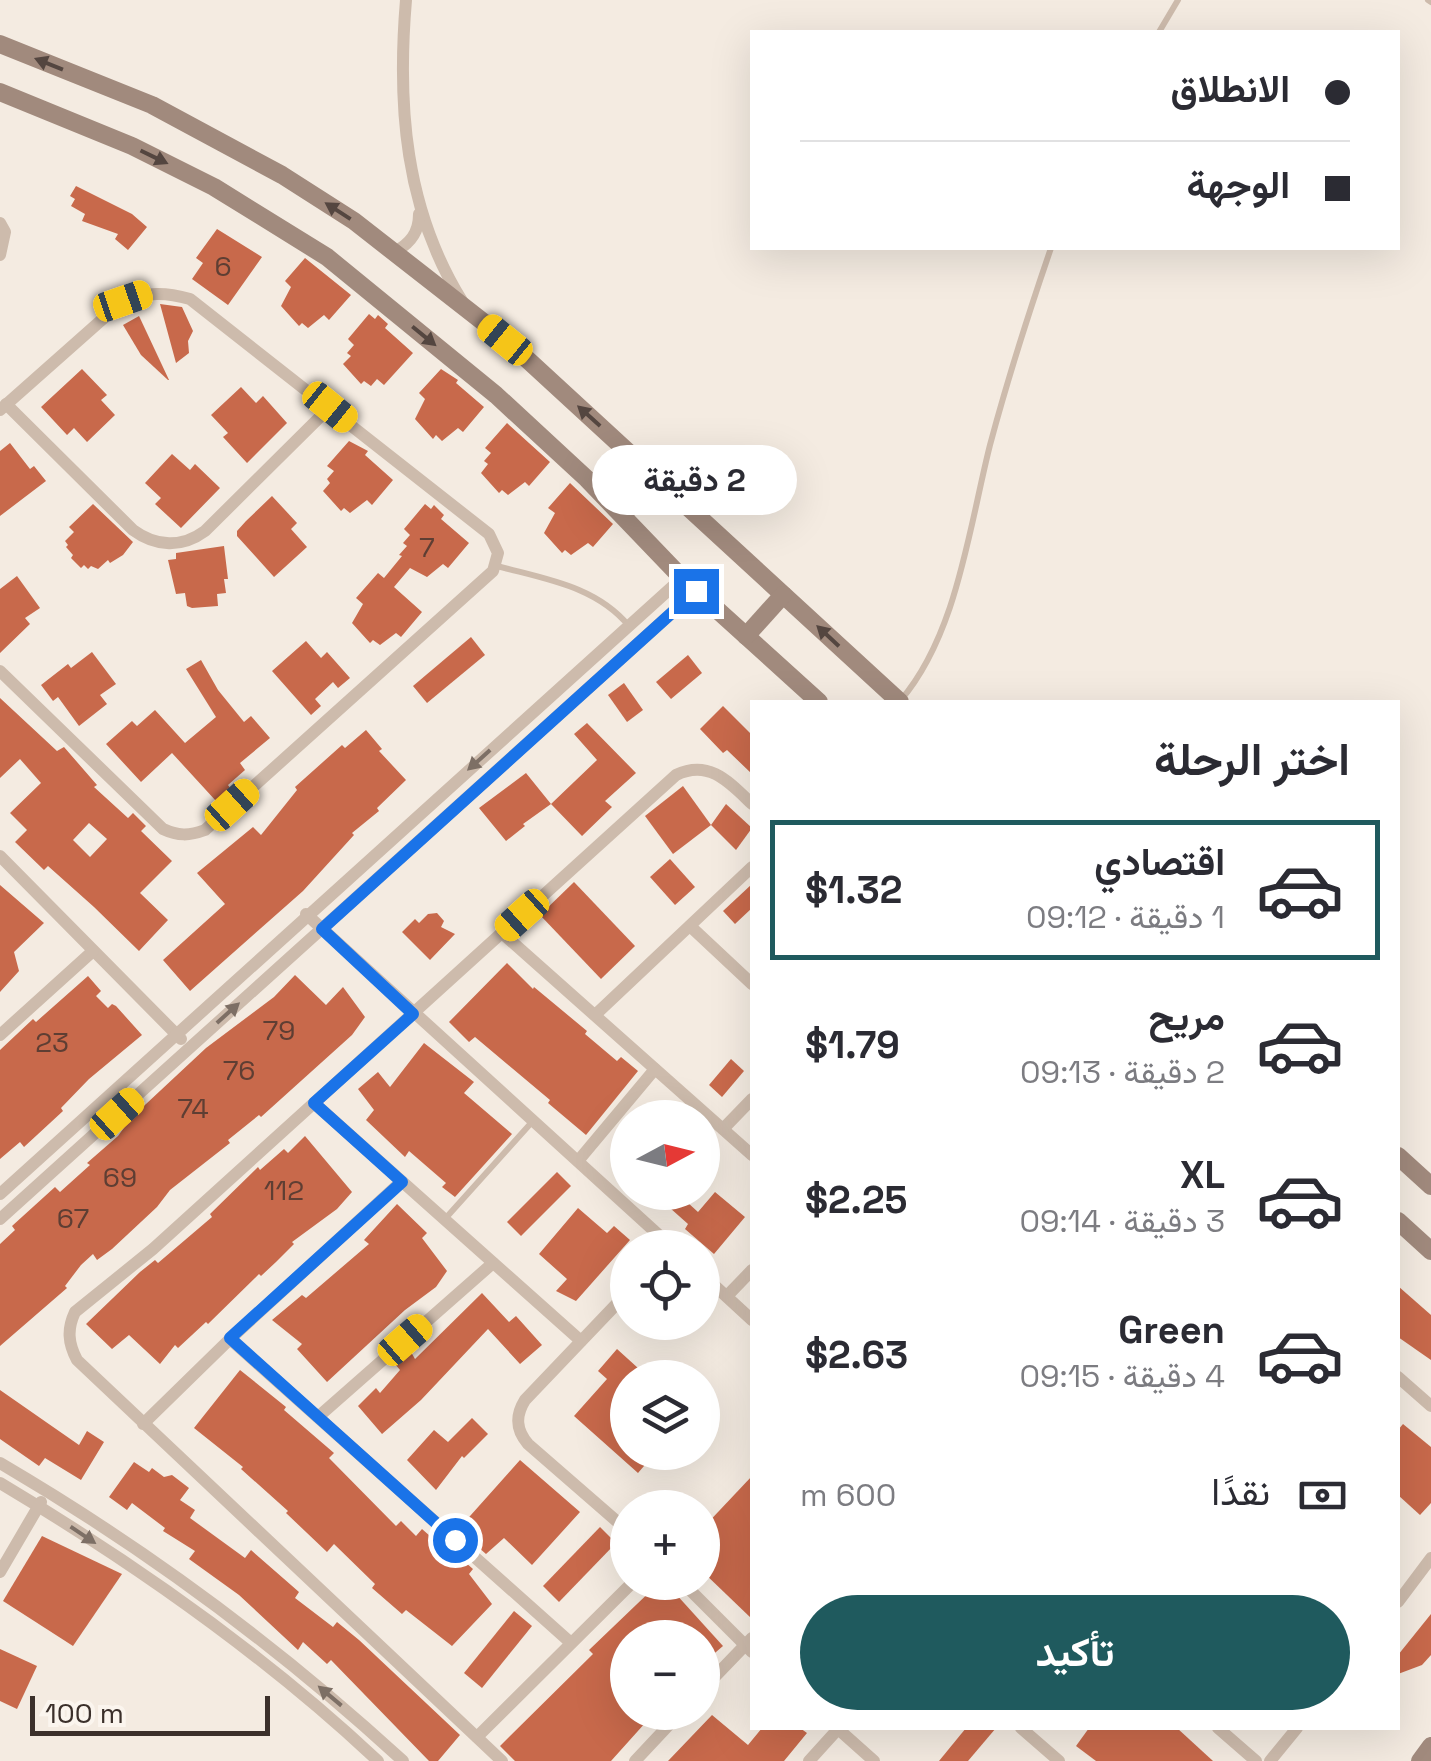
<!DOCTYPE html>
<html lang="ar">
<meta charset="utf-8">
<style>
:root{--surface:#fff;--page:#f2f2f3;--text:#2b2b33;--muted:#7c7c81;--line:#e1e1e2;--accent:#1f5a5e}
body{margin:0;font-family:"Space Grotesk",Vazirmatn,sans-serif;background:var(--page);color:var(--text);direction:rtl;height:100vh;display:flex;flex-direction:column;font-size:38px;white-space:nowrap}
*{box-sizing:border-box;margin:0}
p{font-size:32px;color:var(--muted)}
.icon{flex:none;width:55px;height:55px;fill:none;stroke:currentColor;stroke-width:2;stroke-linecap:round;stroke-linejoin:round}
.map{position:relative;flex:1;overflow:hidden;direction:ltr}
.drawer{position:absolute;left:750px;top:700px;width:650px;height:1030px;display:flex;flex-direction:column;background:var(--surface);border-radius:0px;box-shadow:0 10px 40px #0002;direction:rtl}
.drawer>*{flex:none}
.hud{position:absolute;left:750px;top:30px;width:650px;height:220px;border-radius:0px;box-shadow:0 10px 40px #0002;direction:rtl;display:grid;align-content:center;height:220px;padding:0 50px;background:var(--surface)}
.needle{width:65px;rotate:83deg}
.buttons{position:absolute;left:610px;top:1100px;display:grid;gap:20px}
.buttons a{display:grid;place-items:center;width:110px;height:110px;border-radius:50%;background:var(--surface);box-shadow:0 10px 40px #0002;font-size:50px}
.scale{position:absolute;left:30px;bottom:25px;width:240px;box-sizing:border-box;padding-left:10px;border:5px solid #3b302b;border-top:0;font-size:28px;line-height:35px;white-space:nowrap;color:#3b302b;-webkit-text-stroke:8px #fbf5ee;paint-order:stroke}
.end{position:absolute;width:45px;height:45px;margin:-22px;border:12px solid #1a73e8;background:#fff;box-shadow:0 0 0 5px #fff}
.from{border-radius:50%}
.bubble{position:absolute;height:70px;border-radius:35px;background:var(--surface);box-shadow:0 10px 40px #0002;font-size:32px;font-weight:700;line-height:70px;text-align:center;direction:rtl}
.car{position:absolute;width:30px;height:60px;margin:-30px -15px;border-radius:12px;box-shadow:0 0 8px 2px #0007;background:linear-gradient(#f5c518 24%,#345 0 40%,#f5c518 0 76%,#345 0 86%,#f5c518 0)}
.hud b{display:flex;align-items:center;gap:35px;height:95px;font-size:38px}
.hud b+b{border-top:2px solid var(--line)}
.hud i{width:25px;height:25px;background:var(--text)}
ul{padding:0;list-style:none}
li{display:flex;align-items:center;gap:30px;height:140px;margin:0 20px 15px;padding:0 30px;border:5px solid transparent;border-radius:0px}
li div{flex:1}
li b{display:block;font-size:38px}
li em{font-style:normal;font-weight:700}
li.active{border-color:var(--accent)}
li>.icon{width:90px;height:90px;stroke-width:1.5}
h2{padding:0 50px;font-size:45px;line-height:120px}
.pay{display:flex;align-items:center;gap:25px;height:110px;padding:0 50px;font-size:38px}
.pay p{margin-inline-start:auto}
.cta{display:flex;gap:20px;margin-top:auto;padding:20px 50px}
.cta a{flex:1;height:115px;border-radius:60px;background:var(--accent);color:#fff;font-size:40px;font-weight:700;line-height:115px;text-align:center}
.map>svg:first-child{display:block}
</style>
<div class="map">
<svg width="1431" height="1761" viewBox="0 0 1431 1761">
<rect width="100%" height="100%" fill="#f4ebe1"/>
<g fill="#c8694b" fill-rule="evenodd">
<path d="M76 186 132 214 147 227 128 250 115 239 118 234 82 221 85 214 71 206 75 199 70 196Z"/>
<path d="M217 229 262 257 228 305 192 279 203 263 196 258Z"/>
<path d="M305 258 351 295 329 320 324 315 308 328 302 323 299 326 281 306 291 287 285 281Z"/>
<path d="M160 304 182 307 193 331 188 341 189 353 176 363Z"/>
<path d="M369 314 375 319 378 315 388 324 385 328 413 353 384 385 377 379 371 386 364 381 361 384 343 364 351 356 347 353 354 345 348 339Z"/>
<path d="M139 316 169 380H168L141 355 123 325Z"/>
<path d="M82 369 107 395 101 400 115 415 87 442 74 428 67 435 41 407Z"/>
<path d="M441 369 458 380 456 383 484 407 463 432 458 428 442 441 436 435 433 439 415 419 425 399 419 393Z"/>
<path d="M241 387 256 403 263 396 287 423 247 463 223 437 228 433 211 415Z"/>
<path d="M507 423 550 462 529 486 525 482 508 495 502 490 499 493 481 473 488 464 484 461 491 453 485 448Z"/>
<path d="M349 441 368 451 365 455 393 480 372 505 367 500 350 513 344 508 341 511 323 491 330 483 327 479 334 471 327 466Z"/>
<path d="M10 443 30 469 34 466 46 481 0 516V451Z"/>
<path d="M172 454 190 470 195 464 220 488 181 528 155 504 161 498 145 483Z"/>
<path d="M570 483 613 524 593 547 588 543 571 555 565 550 562 553 544 533 555 513 548 508Z"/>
<path d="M272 496 297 523 291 529 307 547 274 577 237 536V531L246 521Z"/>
<path d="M93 504 133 542 123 555 110 563 108 560 98 569 91 566 88 569 84 565 81 568 71 558 73 555 66 547 68 545 65 541 74 532 69 527Z"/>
<path d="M425 504 431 509 434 505 444 515 441 519 469 543 448 568 443 564 427 577 410 568 394 587 422 612 401 637 396 633 380 645 373 640 370 643 352 623 363 604 356 598 378 573 384 578 402 556 399 555 407 546 403 543 410 535 404 529Z"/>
<path d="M224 546 228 579H224L226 593 217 594 218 606 192 608 187 606 185 593 176 594 168 560 176 559V553Z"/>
<path d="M17 576 40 608 25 618 30 624 0 653V589Z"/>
<path d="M471 637 485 655 427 703 413 686Z"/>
<path d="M306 641 321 658 327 652 350 678 338 688 333 682 315 699 321 706 311 715 272 671Z"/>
<path d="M92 652 116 684 100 695 107 704 79 726 58 697 53 701 41 685 68 664 71 668Z"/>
<path d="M688 655 702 673 671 699 656 682Z"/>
<path d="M201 660 218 690 244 722 251 716 270 738 240 763 245 770 228 785 230 788 216 801 172 753 141 782 106 744 132 721 137 726 155 710 185 743 216 717 186 669Z"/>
<path d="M624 683 643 710 627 722 608 695Z"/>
<path d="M0 698 57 751 64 747 97 785 94 787 128 818 133 813 146 826 141 831 172 861 140 893 168 920 139 951 94 907 48 866 44 870 15 842 27 830 10 813 41 783 20 759 0 778ZM89 823 107 839 90 857 73 840Z"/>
<path d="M723 706 752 735V774L727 750 723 753 700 729Z"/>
<path d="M587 723 636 773 605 801 612 807 582 836 551 804 597 760 574 734Z"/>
<path d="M366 730 382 749 379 751 406 780 377 808 379 811 352 833 354 835 303 891 190 991 163 960 225 904 197 873 253 827 261 835 297 790 295 787 342 745 345 748Z"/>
<path d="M526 773 551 804 523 824 525 826 506 841 479 808Z"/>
<path d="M683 786 711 825 673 854 645 816Z"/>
<path d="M726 804 752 828 736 850 711 825Z"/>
<path d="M670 859 695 887 675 905 650 877Z"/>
<path d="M574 882 635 946 601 979 540 915Z"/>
<path d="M752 884V908L735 924 723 911Z"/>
<path d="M0 885 44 923 14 952 19 971 0 992Z"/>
<path d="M437 913 444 921 441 927 455 934 430 960 402 932 415 919 419 923 428 914Z"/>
<path d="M507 963 533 989 534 987 587 1031 585 1034 617 1061 621 1057 638 1071 586 1135 548 1103 550 1100 475 1037 469 1042 449 1022Z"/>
<path d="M295 975 326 1005 343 987 365 1017 352 1035 261 1117 259 1115 228 1140 230 1143 170 1190 157 1207 112 1249 97 1260 93 1254 81 1265 65 1286 67 1288 0 1346V1244L15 1230 12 1226 55 1187 60 1192 90 1165 87 1163 118 1136 131 1118 206 1048 274 997Z"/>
<path d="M88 976 101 991 96 996 108 1008 112 1004 116 1006 142 1035 89 1079 61 1108 63 1111 24 1147 20 1142 0 1159V1050L33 1019 36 1022Z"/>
<path d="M424 1043 474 1082 464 1093 512 1134 455 1197 442 1187 446 1183 409 1151 405 1157 366 1120 374 1110 358 1089 378 1072 390 1087Z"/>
<path d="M731 1059 744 1071 722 1097 709 1085Z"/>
<path d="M305 1136 352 1192 337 1209 292 1242 294 1244 276 1262 261 1276 259 1274 208 1324 206 1322 178 1348 175 1345 160 1364 129 1335 112 1349 86 1324 140 1272 155 1260 158 1263 212 1217 210 1214 258 1167 260 1170 284 1149 288 1153Z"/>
<path d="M557 1172 571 1186 521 1236 507 1222Z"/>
<path d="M652 1192H676L698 1212 715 1192 745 1217 714 1254 685 1229 688 1224Z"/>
<path d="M397 1204 427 1233 422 1238 447 1271 436 1287 405 1310 327 1382 297 1349 302 1344 272 1320 302 1295 306 1298 369 1244 364 1240Z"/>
<path d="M578 1208 607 1233 614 1226 630 1240 576 1301 556 1291 567 1279 539 1254Z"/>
<path d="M1398 1286 1431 1315V1360L1398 1337Z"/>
<path d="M482 1293 509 1322 516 1316 542 1345 520 1364 488 1329 421 1400 382 1434 358 1406 376 1388 380 1393 400 1370 395 1364 411 1352 415 1359Z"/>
<path d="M617 1349 649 1378H628V1452H656L638 1473 574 1416 607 1379 598 1371Z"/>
<path d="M240 1370 286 1407 284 1410 334 1453 329 1458 396 1526 401 1521 416 1536 422 1529 455 1558 457 1555 473 1569 469 1574 492 1604 452 1646 406 1610 402 1614 372 1588 375 1584 334 1544 327 1552 286 1513 288 1511 241 1469 243 1467 194 1428Z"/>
<path d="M0 1390 79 1445 87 1431 104 1442 81 1480 45 1458 39 1466 0 1439Z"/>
<path d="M472 1418 488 1434 464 1458 462 1456 436 1490 407 1460 434 1430 448 1442Z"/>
<path d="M1403 1424 1431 1447V1503L1420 1515 1398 1495V1430Z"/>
<path d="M520 1460 580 1512 532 1565 504 1538 486 1554 470 1540 474 1536 462 1525Z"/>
<path d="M134 1462 149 1472 152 1468 164 1477 172 1475 189 1488 180 1500 195 1510 190 1518 245 1558 251 1550 299 1592 295 1598 333 1627 337 1622 359 1640 460 1735 438 1761H429L331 1660 327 1664 303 1642 298 1650 239 1595 189 1559 195 1551 163 1531 165 1528 132 1503 127 1510 109 1497Z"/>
<path d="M752 1476V1619L702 1571V1529Z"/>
<path d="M600 1527 616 1543 559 1602 543 1586Z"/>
<path d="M42 1536 122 1574 73 1646 3 1601Z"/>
<path d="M660 1582H665L723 1646 702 1664V1638H628V1712H655L611 1761H515L500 1746 593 1654 589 1650Z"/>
<path d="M514 1611 532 1626 482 1688 464 1673Z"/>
<path d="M1431 1614V1655L1422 1665 1398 1674V1655Z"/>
<path d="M0 1649 37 1666 17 1709 0 1701Z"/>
<path d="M712 1715 748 1745 762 1728H800L807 1733 784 1761H668Z"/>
<path d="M966 1728H996L968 1761H939Z"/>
<path d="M1089 1728H1177L1213 1761H1096L1076 1746Z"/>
</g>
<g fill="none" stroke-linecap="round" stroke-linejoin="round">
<g stroke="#cdbbac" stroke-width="6">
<path d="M1428 0 1431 2"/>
<path d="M1159 32 1178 0"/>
<path d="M497 566C545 579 596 586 629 626"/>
<path d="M900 701C957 635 969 528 990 445 1008 378 1029 312 1051 248"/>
<path d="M444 1220 532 1122"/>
</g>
<g stroke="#cdbbac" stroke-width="12">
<path d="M406 0C397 106 405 209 462 301"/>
<path d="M0 223 5 232 0 255"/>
<path d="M394 252C410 244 419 233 419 214"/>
<path d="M6 404 133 530C156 547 182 548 205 531L330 407"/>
<path d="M0 410 123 301C148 292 165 292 190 299L489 534 498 553 493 571 205 830C189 836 178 836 163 829L0 671"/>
<path d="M0 856 181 1039"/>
<path d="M306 914 673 1248"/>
<path d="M690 926 752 984"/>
<path d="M502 933 752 1155"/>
<path d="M595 1015 752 867"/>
<path d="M0 1035 93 951"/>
<path d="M314 1103 581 1341"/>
<path d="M723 1129 752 1099"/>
<path d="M578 1161 655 1069"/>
<path d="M0 1194 682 578"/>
<path d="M0 1219 696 591"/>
<path d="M702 1274 752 1320"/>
<path d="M628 1292 525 1400C515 1416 516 1430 528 1444L628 1531"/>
<path d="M727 1296 752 1270"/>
<path d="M230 1339 571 1643"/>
<path d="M1398 1377 1431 1406"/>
<path d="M318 1417 493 1263"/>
<path d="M143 1424 230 1339 401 1182"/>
<path d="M0 1463C145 1548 279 1647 403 1761"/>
<path d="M0 1483C134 1563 264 1654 378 1761"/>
<path d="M0 1572 41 1502"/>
<path d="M682 1582 752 1652"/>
<path d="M1398 1602 1431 1558"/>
<path d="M702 1690 752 1638"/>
<path d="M837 1728 874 1761"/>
<path d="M1021 1728 1059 1761"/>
<path d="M1218 1728 1256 1761"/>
<path d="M477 1737 633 1582"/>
<path d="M502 1761 77 1360C68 1343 67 1329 75 1312L153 1249 676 775C709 759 729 782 752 804"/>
<path d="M635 1761 681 1712"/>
<path d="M809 1761 838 1729"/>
<path d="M1270 1761 1297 1728"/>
</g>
<g stroke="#a18a7d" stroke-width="18">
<path d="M0 44 152 105 282 175 354 221 505 339 900 702"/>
<path d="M0 92 132 146 214 187 327 257 496 395 587 479 682 578 819 702"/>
<path d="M616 509C640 510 653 493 649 470"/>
<path d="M746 636 783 595"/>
<path d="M1398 1156 1431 1186"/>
<path d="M1398 1221 1431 1251"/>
<path d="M1420 1761 1431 1746"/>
</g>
</g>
<defs><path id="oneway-solid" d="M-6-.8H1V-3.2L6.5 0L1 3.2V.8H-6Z" transform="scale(2.5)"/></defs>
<g fill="#544640">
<use href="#oneway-solid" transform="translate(49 64) rotate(-158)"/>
<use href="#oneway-solid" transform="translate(154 157) rotate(26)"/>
<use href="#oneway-solid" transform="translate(338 211) rotate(-147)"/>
<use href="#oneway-solid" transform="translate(424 336) rotate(39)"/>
<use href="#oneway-solid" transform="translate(589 416) rotate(-138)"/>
<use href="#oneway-solid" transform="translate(828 636) rotate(-137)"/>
</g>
<g fill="#7d6f65">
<use href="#oneway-solid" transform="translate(479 760) rotate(138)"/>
<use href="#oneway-solid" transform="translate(228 1013) rotate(-42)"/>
<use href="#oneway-solid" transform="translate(83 1535) rotate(34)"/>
<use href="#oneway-solid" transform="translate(330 1696) rotate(-140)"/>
</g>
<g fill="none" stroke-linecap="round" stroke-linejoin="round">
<path stroke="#1a73e8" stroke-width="12" d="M455 1540 230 1338 402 1182 314 1103 413 1014 322 929 696 591"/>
</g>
<g text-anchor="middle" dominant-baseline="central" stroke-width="10" stroke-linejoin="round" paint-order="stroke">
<g font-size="28" fill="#5e3e33">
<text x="223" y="266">6</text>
<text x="427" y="547">7</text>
<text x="279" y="1030">79</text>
<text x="52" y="1042">23</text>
<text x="239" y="1070">76</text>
<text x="193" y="1108">74</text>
<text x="120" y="1177">69</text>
<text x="284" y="1190">112</text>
<text x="73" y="1218">67</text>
</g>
</g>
</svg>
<div class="buttons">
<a><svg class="needle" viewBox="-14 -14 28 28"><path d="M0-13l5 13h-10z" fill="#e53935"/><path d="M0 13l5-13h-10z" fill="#7c7c81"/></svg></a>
<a><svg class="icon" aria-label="locate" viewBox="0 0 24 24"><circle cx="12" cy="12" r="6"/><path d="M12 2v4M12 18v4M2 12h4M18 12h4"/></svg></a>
<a><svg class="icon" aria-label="layers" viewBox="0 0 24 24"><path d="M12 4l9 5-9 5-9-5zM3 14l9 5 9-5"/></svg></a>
<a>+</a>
<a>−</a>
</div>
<div class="scale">100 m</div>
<i class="end from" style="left:455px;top:1540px"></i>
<i class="end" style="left:696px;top:591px"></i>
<div class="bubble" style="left:592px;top:445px;width:205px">2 دقيقة</div>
<i class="car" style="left:123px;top:301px;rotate:71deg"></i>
<i class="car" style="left:505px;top:340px;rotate:309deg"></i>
<i class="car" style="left:330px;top:407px;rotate:129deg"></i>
<i class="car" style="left:232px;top:805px;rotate:48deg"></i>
<i class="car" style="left:522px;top:915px;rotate:228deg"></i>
<i class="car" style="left:117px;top:1114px;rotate:48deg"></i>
<i class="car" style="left:405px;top:1340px;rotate:49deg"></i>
<div class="hud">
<b><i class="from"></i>الانطلاق</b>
<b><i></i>الوجهة</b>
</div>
<section class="drawer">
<h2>اختر الرحلة</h2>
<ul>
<li class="active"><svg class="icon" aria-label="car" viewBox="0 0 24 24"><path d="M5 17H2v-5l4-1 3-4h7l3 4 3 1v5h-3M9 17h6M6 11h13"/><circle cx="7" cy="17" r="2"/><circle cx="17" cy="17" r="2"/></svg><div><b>اقتصادي</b><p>1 دقيقة · 09:12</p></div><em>$1.32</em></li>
<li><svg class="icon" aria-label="car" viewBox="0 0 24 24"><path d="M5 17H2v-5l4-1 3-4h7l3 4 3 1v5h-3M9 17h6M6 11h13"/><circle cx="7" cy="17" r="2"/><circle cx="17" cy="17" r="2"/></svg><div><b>مريح</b><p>2 دقيقة · 09:13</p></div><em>$1.79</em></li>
<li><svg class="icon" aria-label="car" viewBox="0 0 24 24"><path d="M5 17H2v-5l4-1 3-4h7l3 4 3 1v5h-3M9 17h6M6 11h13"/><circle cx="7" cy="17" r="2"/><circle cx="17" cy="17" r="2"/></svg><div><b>XL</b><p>3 دقيقة · 09:14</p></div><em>$2.25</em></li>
<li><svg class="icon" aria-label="car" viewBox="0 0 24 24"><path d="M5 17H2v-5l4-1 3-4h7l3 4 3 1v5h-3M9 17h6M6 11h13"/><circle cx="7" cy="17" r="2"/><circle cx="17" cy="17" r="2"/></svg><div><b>Green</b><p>4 دقيقة · 09:15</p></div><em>$2.63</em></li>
</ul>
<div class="pay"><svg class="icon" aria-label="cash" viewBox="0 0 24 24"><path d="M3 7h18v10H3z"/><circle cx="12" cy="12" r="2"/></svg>نقدًا<p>600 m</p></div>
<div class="cta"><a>تأكيد</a></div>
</section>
</div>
